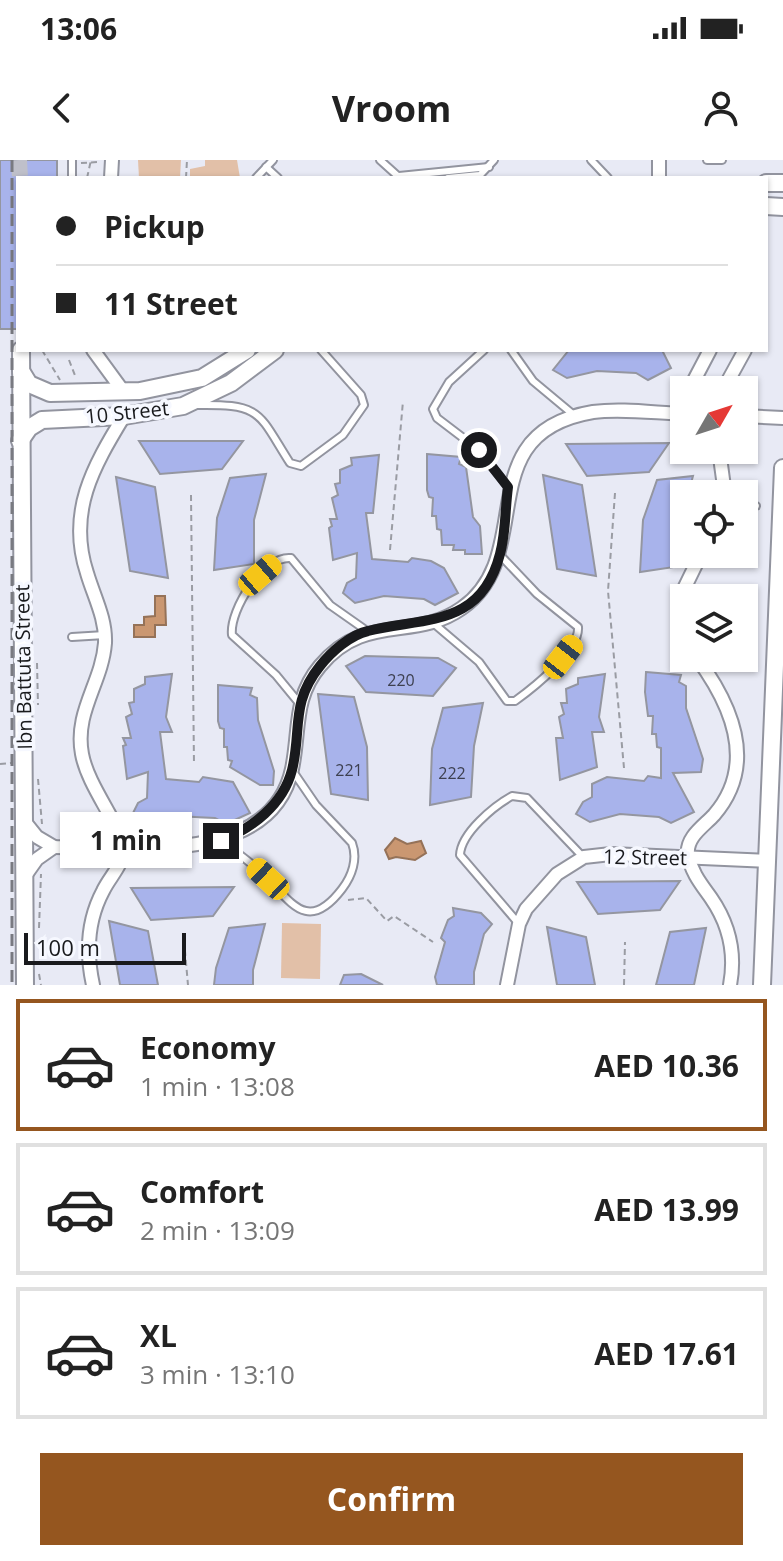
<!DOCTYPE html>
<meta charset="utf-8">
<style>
:root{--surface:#fff;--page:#f2f2f2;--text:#222;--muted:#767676;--line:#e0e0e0;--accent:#95561f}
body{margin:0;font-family:"Open Sans",sans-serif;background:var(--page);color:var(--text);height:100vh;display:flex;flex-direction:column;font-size:30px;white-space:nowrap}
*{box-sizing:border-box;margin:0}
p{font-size:26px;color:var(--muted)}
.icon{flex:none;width:44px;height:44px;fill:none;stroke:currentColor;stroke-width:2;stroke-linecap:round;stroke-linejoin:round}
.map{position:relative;height:825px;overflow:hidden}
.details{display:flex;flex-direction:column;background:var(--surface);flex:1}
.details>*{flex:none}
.guide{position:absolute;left:16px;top:16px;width:752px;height:176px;border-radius:0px;box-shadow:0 2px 6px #0004;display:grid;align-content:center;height:176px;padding:0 40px;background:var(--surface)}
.needle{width:52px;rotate:51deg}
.buttons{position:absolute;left:670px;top:216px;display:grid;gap:16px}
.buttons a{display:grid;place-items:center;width:88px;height:88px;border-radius:0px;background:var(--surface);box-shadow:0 2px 6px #0004;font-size:40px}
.scale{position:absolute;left:24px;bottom:20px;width:162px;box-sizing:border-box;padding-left:8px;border:4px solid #191a1d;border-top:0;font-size:22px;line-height:28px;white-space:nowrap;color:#191a1d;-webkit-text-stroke:6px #f6f8ff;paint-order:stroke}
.end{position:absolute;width:36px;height:36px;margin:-18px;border:10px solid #191a1d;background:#fff;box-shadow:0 0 0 4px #fff}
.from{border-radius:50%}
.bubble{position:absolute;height:56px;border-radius:0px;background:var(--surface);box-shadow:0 2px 6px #0004;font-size:26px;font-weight:700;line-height:56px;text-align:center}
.car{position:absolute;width:24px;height:48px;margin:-24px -12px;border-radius:10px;box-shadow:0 0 6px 2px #0007;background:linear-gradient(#f5c518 24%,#345 0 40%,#f5c518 0 76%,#345 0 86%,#f5c518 0)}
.guide b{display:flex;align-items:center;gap:28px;height:76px;font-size:30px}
.guide b+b{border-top:2px solid var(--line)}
.guide i{width:20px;height:20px;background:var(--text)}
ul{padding:14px 0 0;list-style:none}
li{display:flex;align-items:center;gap:24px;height:132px;margin:0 16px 12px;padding:0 24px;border:4px solid var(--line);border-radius:0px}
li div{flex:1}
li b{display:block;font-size:30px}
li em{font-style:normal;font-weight:700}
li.on{border-color:var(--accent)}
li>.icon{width:72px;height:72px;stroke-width:1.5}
.action{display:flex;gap:16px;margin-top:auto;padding:16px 40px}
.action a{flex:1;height:92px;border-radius:0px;background:var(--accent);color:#fff;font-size:32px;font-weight:700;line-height:92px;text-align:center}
.status{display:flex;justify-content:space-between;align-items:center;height:56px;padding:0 40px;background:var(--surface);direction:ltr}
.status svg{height:22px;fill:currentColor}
header{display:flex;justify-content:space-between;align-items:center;height:104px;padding:0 40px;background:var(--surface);font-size:36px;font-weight:700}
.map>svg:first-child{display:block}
</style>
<div class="status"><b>13:06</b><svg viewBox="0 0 49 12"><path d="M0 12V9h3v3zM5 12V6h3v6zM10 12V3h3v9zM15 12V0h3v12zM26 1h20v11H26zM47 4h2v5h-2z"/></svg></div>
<header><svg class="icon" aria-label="back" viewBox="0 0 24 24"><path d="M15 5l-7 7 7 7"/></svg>Vroom<svg class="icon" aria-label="person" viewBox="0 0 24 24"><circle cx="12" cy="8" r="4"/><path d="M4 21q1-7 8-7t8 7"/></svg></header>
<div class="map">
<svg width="783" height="825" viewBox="0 0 783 825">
<rect width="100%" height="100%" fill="#e8eaf5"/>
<g fill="#e2c0a8">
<path d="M138 0H181L180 18H139Z"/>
<path d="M205 0H237L240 18H190V9L205 6Z"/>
<path d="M282 763 321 764 320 819 281 818Z"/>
</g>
<g fill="#ca9771" stroke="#957258" stroke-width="2">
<path d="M155 436H165L166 465H155V477H134V465H144V457L155 456Z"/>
<path d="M395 678 407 684 421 681 426 693 415 700 396 697 389 699 385 690Z"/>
</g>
<g fill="#a8b3eb" stroke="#9496a0" stroke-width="2">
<path d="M0 0H57V18H18V169H0Z"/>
<path d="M569 190H662L671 208 648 220 636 213 597 211 567 218 553 210Z"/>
<path d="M139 281H243L222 309 160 314Z"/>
<path d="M669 283 649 312 587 316 566 284Z"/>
<path d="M427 294 461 297 459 304 466 307 473 357 480 366 482 394H465V390H453L454 385H442L441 370 437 369 436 356H432L433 338 429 337 427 330Z"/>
<path d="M379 295 373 353H366L372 399 408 402 412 398 431 401 444 408 458 433 435 445 424 439 384 436 355 443 343 433 347 423 356 418 357 393 333 400 329 368 332 366 330 359H337L332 338 338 335 335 324 340 323V310L352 305 351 298Z"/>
<path d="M266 314 254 360V404L214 410 217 358 230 318Z"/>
<path d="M543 315 582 325 596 416 557 409Z"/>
<path d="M693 316 688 334H684L681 406 640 412 643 360 657 320Z"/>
<path d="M116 317 155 327 168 418 130 411Z"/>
<path d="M365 496 438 498 456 508 433 536 366 532 346 506Z"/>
<path d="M646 512 681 515 679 522 686 526V548L703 599 701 612 673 613 694 652 671 663 659 657 620 654 590 662 576 654 583 642 592 637V624L607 617 644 621 648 616 661 618V588L657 587 656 574H652L653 556H648L645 532Z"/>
<path d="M172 514 166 557 172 572H160L166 619 199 622 203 617 233 622 250 653 226 664 215 658 175 656 146 663 132 655 138 643 147 638 148 612 127 619 123 586 126 585 123 578H131L126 557 132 554 129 543 134 542V529L145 524V517Z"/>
<path d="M605 514 599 557 604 572H592L597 607 560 620 556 578H563L559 557 564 554 561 543H567L566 529 578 524V518Z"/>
<path d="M218 525 252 528 250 535 257 538 258 560 274 611 273 625H260L230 607 232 601 228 600 227 587H224V569L220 568 218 561Z"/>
<path d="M318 534 354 537 367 587 368 640 331 634Z"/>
<path d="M483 543 474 586 471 637 430 645 432 589 443 548Z"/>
<path d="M680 721 660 750 598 754 577 722Z"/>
<path d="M234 727 213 756 151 760 131 728Z"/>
<path d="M453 748 481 753 492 764 484 774 474 812V825H437L435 817 445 782 441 778 448 760 454 756Z"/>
<path d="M109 761 148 771 158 825H120Z"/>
<path d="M265 764 253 810V825H214L216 808 229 768Z"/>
<path d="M547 767 586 777 595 825H557Z"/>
<path d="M706 768 694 825H656L670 772Z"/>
<path d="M361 814 383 825H340L344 815Z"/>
</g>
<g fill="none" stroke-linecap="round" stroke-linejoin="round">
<path stroke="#bfc0ca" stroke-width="16" stroke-dasharray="16 8" stroke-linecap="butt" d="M19 0 20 18"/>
<g stroke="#92949f" stroke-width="10">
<g id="lane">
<path d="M72 0V18"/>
<path d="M380 0 400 18"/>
<path d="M591 0 608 18"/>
<path d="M707 0H722"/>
<path d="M266 7 278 18"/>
<path d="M399 16 489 7"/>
<path d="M256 18 273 0"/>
<path d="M448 18 480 15 494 0"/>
<path d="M484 190 449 222 433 249 437 258 479 290 508 327"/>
<path d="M511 190 533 221 575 256"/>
<path d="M198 245C263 244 258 253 290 303L301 306 343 275 364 245 361 235 321 190"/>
<path d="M744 344 756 346"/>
<path d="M432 462 479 502 507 541H515C533 528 580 491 578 467L537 434 500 395"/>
<path d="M72 477 105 475"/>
<path d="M299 543 276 515 232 475C229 450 264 395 291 398L330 445 367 471"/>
<path d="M221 681C236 692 251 702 265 716 290 740 307 775 342 729 352 716 358 699 352 683L316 645 292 610"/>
<path d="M519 764 460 695C461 673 494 646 512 636L527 638 583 697"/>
</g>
</g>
<g stroke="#92949f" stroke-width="16">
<g id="street">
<path d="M111 18 112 0"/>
<path d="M659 18V0"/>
<path d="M93 190 123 231"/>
<path d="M689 230 710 190"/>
<path d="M723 230 745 190"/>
<path d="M744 256 783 258"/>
<path d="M719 290 725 334"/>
<path d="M684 472 682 433 701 394"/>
<path d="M697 498C731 544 758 604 714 655 704 666 686 677 688 694 691 712 701 724 711 738 729 764 736 793 730 825"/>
<path d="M25 662 37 677 54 687C127 687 271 707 292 609 300 571 293 538 320 506 365 452 414 482 462 448 539 394 467 273 593 252 622 248 655 253 684 254"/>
<path d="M25 716 37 699 54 687"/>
<path d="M93 825C86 793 87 761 103 731 110 716 123 706 123 688 121 665 88 627 82 594 74 552 102 523 105 483 106 458 94 437 87 413 67 352 93 307 124 256"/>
<path d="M507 825 519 764 526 749 557 714 584 697 611 694 767 701"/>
</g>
</g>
<g stroke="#92949f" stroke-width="20">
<g id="secondary">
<path d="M766 23H783"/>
<path d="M766 46 783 47"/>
<path d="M21 190 25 825"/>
<path d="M21 211 29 224 50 233 140 231 202 218 247 190"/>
<path d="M20 281 29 268 42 260 124 256 183 246 231 223 275 190"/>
<path d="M762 825 783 308"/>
</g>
</g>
<g stroke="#9a9ca3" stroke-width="2" stroke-dasharray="6 4" stroke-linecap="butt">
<path d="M81 3 98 2"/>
<path d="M87 18 91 0"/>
<path d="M186 18 187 0"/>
<path d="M42 190 60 220"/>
<path d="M69 200 76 218"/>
<path d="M615 333 608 431 624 608"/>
<path d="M191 335 194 605"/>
<path d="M390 390 403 241"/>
<path d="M37 503 38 545"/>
<path d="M0 604 11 603"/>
<path d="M38 619 42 664"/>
<path d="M348 740 366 738 387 761 394 756 433 782"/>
<path d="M39 768 41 714"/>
<path d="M184 780 188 825"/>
<path d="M39 814 41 825"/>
<path d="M624 825 625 782"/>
</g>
<use href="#lane" stroke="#fff" stroke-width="6"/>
<use href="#street" stroke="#fff" stroke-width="12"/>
<use href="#secondary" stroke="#fff" stroke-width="16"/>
<path stroke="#797a81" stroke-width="3" stroke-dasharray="12 6" stroke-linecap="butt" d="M12 0V825"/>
</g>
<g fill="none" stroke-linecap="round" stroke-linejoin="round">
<path stroke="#191a1d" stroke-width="10" d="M221 681C252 668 283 645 292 610 302 570 290 543 320 506 331 492 350 475 368 471 424 457 481 468 500 394 506 372 505 349 508 327L479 290"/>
</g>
<g text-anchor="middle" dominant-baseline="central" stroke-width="7" stroke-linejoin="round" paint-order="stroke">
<g font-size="16" fill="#3d4050">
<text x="401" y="520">220</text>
<text x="349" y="610">221</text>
<text x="452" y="613">222</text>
</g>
<g font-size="20" fill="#191a1d" stroke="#f6f8ff">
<text transform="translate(127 252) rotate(-6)">10 Street</text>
<text transform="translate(23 507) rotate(-91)">Ibn Battuta Street</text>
<text transform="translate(645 697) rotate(1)">12 Street</text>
</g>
</g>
</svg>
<div class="buttons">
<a><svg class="needle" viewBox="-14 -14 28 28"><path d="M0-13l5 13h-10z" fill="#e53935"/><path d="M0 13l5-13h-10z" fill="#767676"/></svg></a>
<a><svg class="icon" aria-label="locate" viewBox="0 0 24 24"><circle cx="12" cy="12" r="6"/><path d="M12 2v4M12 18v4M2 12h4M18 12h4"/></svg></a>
<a><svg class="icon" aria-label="layers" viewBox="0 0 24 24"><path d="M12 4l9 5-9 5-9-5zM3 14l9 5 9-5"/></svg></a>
</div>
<div class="scale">100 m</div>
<i class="end from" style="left:479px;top:290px"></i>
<i class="end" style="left:221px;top:681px"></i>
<div class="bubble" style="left:60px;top:652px;width:132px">1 min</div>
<i class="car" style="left:260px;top:415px;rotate:49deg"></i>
<i class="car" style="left:563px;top:497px;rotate:38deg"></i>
<i class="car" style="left:268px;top:719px;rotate:313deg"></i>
<div class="guide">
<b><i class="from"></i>Pickup</b>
<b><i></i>11 Street</b>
</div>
</div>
<section class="details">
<ul>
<li class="on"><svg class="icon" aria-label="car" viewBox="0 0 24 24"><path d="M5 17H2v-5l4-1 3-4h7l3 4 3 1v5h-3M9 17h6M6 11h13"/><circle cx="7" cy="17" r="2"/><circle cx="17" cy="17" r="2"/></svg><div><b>Economy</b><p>1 min · 13:08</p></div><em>AED 10.36</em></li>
<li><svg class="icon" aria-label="car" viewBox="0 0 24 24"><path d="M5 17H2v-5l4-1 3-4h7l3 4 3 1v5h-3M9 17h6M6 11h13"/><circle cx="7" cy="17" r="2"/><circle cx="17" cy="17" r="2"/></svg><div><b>Comfort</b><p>2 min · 13:09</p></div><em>AED 13.99</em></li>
<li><svg class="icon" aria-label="car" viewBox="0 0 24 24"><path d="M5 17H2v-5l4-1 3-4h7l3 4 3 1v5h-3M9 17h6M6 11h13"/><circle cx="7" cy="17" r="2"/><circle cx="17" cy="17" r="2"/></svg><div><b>XL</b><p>3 min · 13:10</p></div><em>AED 17.61</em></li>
</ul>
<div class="action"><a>Confirm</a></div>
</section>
